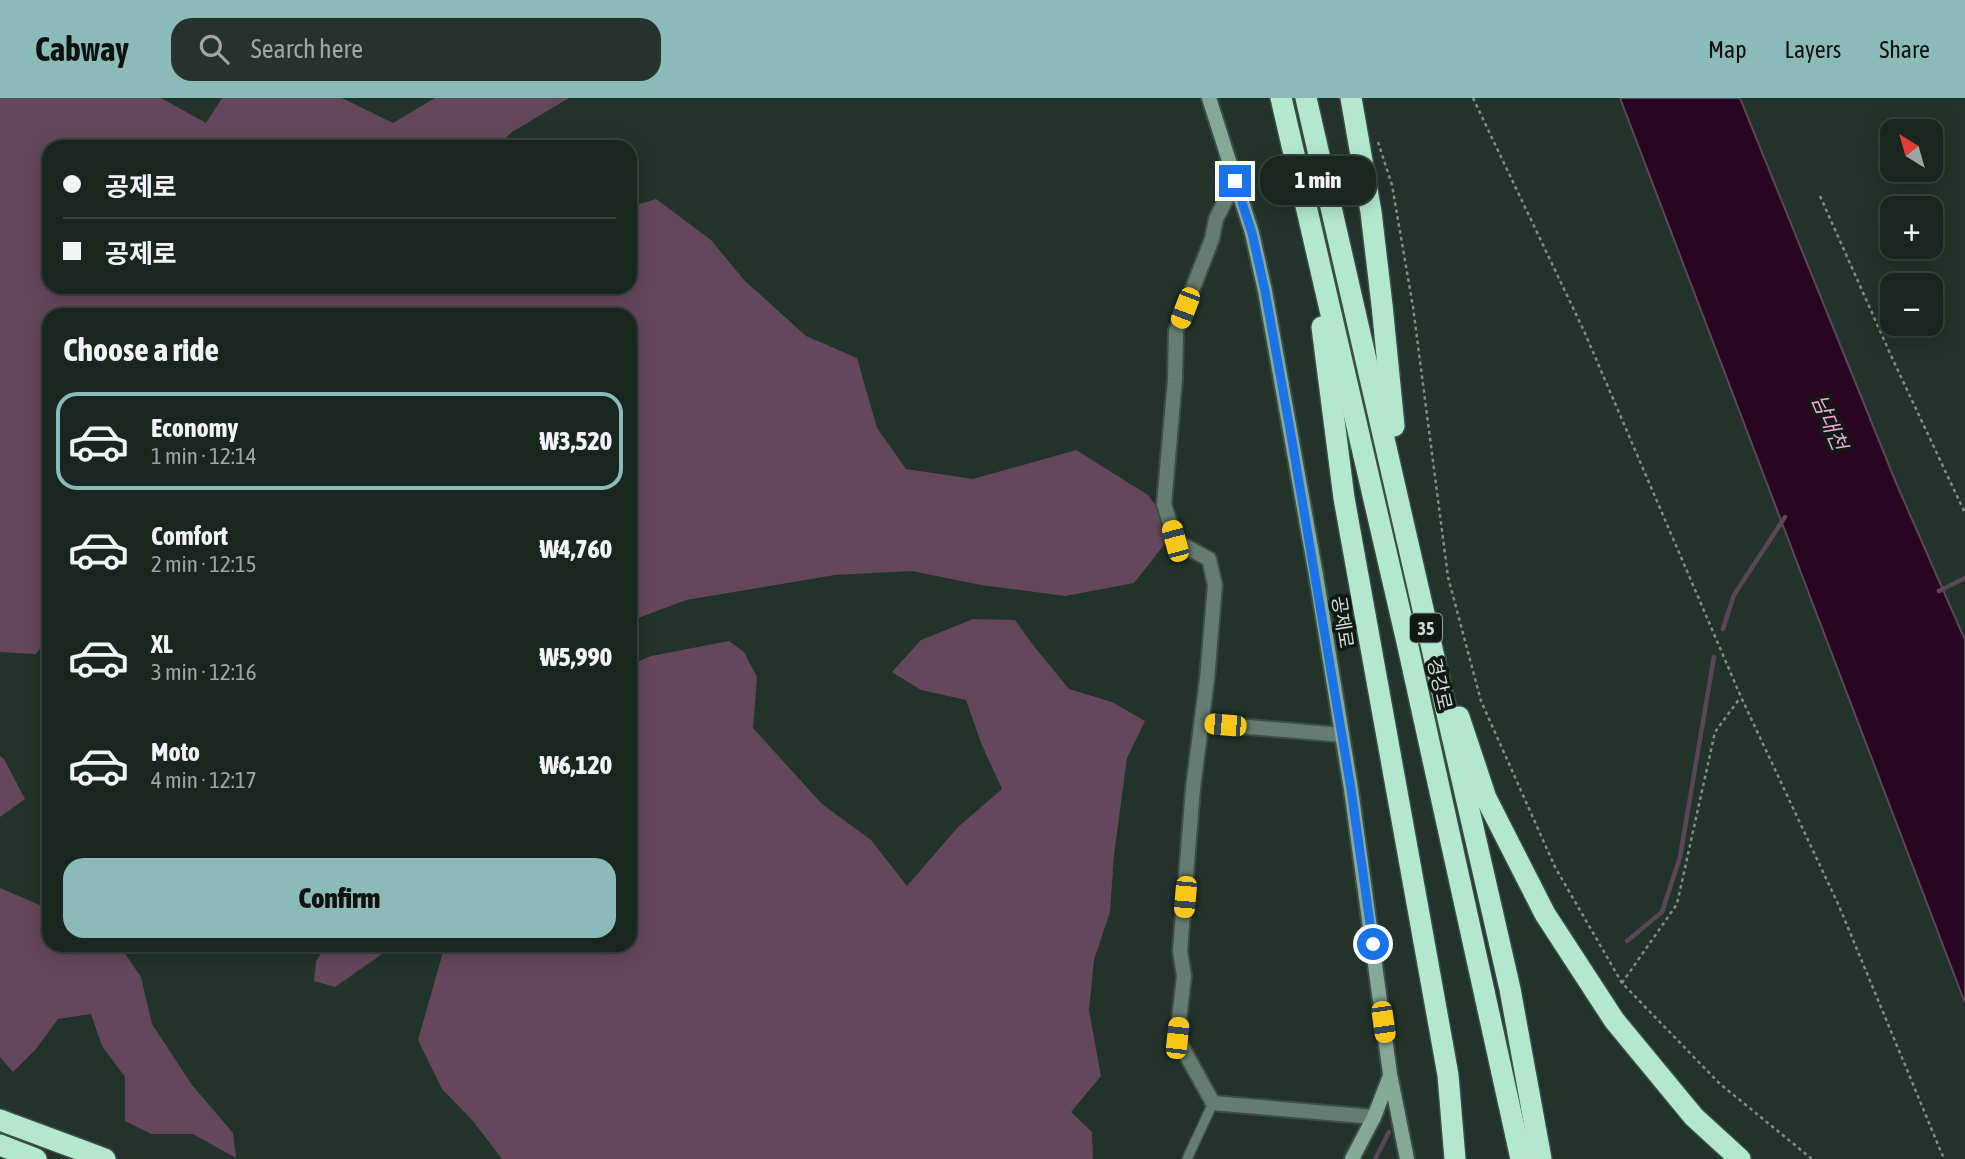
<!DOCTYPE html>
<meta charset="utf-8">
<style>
:root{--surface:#192620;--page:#26322d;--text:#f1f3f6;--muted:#9fa5a5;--line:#37433e;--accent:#8bbbb9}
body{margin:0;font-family:"Asap Condensed","Noto Sans KR",sans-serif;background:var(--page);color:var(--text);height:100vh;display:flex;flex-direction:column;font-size:26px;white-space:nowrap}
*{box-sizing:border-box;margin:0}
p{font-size:23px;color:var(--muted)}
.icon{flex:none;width:38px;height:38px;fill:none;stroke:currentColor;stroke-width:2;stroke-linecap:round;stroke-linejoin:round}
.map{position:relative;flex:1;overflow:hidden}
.drawer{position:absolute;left:42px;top:210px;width:595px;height:644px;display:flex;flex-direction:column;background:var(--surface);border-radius:21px;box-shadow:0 4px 18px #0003,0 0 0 2px var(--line)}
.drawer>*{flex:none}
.banner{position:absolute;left:42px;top:42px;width:595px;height:154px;border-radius:21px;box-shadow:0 4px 18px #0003,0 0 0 2px var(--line);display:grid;align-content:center;height:154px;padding:0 21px;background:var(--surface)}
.needle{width:46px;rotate:323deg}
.fabs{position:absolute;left:1880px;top:21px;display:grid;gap:14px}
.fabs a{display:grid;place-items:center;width:63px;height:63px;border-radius:14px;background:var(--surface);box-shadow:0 4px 18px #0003,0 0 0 2px var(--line);font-size:35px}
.end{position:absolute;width:32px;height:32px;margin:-16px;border:9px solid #1a73e8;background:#fff;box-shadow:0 0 0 4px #fff}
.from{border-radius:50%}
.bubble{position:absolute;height:49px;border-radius:21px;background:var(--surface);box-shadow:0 4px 18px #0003,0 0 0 2px var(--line);font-size:23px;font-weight:800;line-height:49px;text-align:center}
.car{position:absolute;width:21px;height:42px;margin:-21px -10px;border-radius:9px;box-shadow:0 0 5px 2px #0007;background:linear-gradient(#f5c518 24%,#345 0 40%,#f5c518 0 76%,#345 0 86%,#f5c518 0)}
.banner b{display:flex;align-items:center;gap:24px;height:66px;font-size:26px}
.banner b+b{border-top:2px solid var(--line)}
.banner i{width:18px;height:18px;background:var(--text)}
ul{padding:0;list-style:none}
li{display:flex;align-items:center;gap:21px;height:98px;margin:0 14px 10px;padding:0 7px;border:4px solid transparent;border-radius:21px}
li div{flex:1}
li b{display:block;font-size:26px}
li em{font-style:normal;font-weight:800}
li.on{border-color:var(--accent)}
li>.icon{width:63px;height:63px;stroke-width:1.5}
h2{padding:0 21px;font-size:32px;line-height:84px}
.primary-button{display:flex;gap:14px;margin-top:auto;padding:14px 21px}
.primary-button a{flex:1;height:80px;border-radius:21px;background:var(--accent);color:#111;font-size:28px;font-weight:800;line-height:80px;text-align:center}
header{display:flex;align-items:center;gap:42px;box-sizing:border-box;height:98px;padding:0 35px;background:var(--accent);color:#111}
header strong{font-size:33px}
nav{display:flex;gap:38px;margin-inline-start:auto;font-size:24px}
.search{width:490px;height:63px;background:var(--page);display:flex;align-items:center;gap:18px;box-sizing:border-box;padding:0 24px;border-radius:21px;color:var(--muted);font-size:26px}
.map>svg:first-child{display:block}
</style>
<header>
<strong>Cabway</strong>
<div class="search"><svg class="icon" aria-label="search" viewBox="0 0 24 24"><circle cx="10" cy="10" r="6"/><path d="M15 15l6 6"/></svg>Search here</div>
<nav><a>Map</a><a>Layers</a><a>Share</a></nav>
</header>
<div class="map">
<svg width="1965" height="1061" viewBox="0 0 1965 1061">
<rect width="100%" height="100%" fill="#21332a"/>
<g fill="#65475b">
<path d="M0 0H161L206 25 222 0H342L393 25 435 0H569L512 34 496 49H49V189H630V109L656 101 711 142 744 182 806 238 857 260 877 330 906 371 973 381 1076 352 1148 397 1175 433 1134 485 1065 498 981 487 912 473 835 477 686 502 630 523V217H49V538L36 556 0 554Z"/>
<path d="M973 521 1015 522 1033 547 1069 591 1112 604 1145 623 1127 660 1114 757 1110 814 1094 862 1089 912 1101 978 1071 1014 1092 1034 1093 1061H502L473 1023 442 991 418 942 445 847H630V567L651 558 729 543 744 554 757 579 753 630 822 706 871 742 907 788 958 729 1002 691 981 645 966 602 921 592 892 574 921 542Z"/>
<path d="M0 658 4 661 25 701 0 719Z"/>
<path d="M0 790 49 811V847H119L141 879 152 926 192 987 233 1035 236 1060 193 1036H151L125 1023V979L102 948 91 916 58 921 36 951 13 974 0 959Z"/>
<path d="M327 847H395L335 889 314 883 316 863Z"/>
</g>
<path fill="#280620" stroke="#5b4657" stroke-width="2" d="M1620 0H1740L1897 387 1965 542V905Z"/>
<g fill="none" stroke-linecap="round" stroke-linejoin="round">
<g stroke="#5b4657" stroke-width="4.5">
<path d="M1939 493 1965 480"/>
<path d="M1723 531 1734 497 1785 419"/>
<path d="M1627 843 1662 814 1680 759 1714 559"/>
<path d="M1375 1061 1389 1034"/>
</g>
<g stroke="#3d4e46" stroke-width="12">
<path id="lane" d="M1187 1061 1213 1005"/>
</g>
<g stroke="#3d4e46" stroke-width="18">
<g id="street">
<path d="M1235 83 1216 121 1212 141 1176 233 1175 281 1164 406 1175 443 1209 461 1215 487 1207 581 1193 690 1180 853 1184 878 1177 940 1213 1005 1374 1019"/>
<path d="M1202 625 1342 637"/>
</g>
</g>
<g stroke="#3d4e46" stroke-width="18">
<g id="secondary">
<path d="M1209 0 1252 135 1265 193 1316 477 1351 691 1390 976 1407 1061"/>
<path d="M1352 1061 1374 1019 1390 978"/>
</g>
</g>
<g stroke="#3d4e46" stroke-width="24">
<g id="highway">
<path d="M1281 0 1407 544 1521 1061"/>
<path d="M1306 0 1510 891 1541 1061"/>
<path d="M1351 0 1371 114 1382 207 1394 328"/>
<path d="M1322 229 1344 400 1448 977 1455 1061"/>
<path d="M1459 619 1486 700 1545 816 1614 922 1694 1019 1740 1061"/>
<path d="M0 1022 105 1061"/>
<path d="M0 1047 36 1061"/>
</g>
</g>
<g stroke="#808e87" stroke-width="2.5" stroke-dasharray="3.5 3.5" stroke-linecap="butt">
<path d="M1473 0 1584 233 1741 599 1839 808 1944 1061"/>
<path d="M1378 44 1392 87 1413 209 1448 479 1481 603 1555 769 1622 885 1719 985 1812 1061"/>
<path d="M1820 98 1893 262 1965 415"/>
<path d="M1622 885 1677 806 1715 634 1740 600"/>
</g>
<use href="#lane" stroke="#667c71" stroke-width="9"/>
<use href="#street" stroke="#667c71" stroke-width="14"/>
<use href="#secondary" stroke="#85a897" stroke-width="14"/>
<use href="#highway" stroke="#b2e9ce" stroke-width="21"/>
</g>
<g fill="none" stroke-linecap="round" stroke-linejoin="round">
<path stroke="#1a73e8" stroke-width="9" d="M1235 83 1252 135 1265 193 1291 337 1351 691 1373 846"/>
</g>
<g text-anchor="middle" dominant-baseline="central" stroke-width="7" stroke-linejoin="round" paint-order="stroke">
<rect fill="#111915" stroke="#97a29c" stroke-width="2" x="1410" y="515.5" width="32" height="29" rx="5"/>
<g font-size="18" font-weight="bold" fill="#d1dcd6">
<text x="1426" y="530">35</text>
</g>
<g font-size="19" fill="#d1dcd6" stroke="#111915">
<text transform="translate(1343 524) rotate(81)">공제로</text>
<text transform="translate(1440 586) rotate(77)">경강로</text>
</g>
<g font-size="21" font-style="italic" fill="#eba8d5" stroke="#111915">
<text transform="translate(1830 324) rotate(67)">남대천</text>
</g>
</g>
</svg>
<div class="fabs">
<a><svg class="needle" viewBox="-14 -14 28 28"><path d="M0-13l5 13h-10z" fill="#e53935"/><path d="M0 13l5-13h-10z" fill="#9fa5a5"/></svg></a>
<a>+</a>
<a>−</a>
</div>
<i class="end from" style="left:1373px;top:846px"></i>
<i class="end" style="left:1235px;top:83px"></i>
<div class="bubble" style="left:1260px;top:58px;width:116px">1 min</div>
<i class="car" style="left:1185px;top:210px;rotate:201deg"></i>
<i class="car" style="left:1175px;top:443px;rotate:345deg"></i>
<i class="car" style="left:1225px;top:627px;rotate:275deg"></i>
<i class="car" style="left:1185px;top:799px;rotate:185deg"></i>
<i class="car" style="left:1383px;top:924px;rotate:172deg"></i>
<i class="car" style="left:1177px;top:940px;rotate:6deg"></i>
<div class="banner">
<b><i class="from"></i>공제로</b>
<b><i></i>공제로</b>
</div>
<section class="drawer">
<h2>Choose a ride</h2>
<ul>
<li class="on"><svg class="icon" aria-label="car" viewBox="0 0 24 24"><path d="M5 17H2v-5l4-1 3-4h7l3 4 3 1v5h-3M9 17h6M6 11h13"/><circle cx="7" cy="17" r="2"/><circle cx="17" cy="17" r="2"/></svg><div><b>Economy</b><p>1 min · 12:14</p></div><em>₩3,520</em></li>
<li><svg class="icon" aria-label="car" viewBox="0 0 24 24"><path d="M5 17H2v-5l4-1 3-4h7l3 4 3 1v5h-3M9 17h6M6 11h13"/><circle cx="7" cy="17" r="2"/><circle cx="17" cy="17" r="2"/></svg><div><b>Comfort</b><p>2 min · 12:15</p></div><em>₩4,760</em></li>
<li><svg class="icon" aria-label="car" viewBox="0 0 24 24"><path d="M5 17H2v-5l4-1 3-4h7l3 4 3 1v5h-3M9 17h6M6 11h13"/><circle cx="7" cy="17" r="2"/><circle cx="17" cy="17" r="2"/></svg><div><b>XL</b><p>3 min · 12:16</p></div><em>₩5,990</em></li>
<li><svg class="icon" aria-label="car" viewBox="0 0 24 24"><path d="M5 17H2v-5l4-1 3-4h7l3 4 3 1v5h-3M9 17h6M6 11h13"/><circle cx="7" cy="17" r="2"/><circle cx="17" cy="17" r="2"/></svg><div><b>Moto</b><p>4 min · 12:17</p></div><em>₩6,120</em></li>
</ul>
<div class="primary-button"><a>Confirm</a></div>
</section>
</div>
